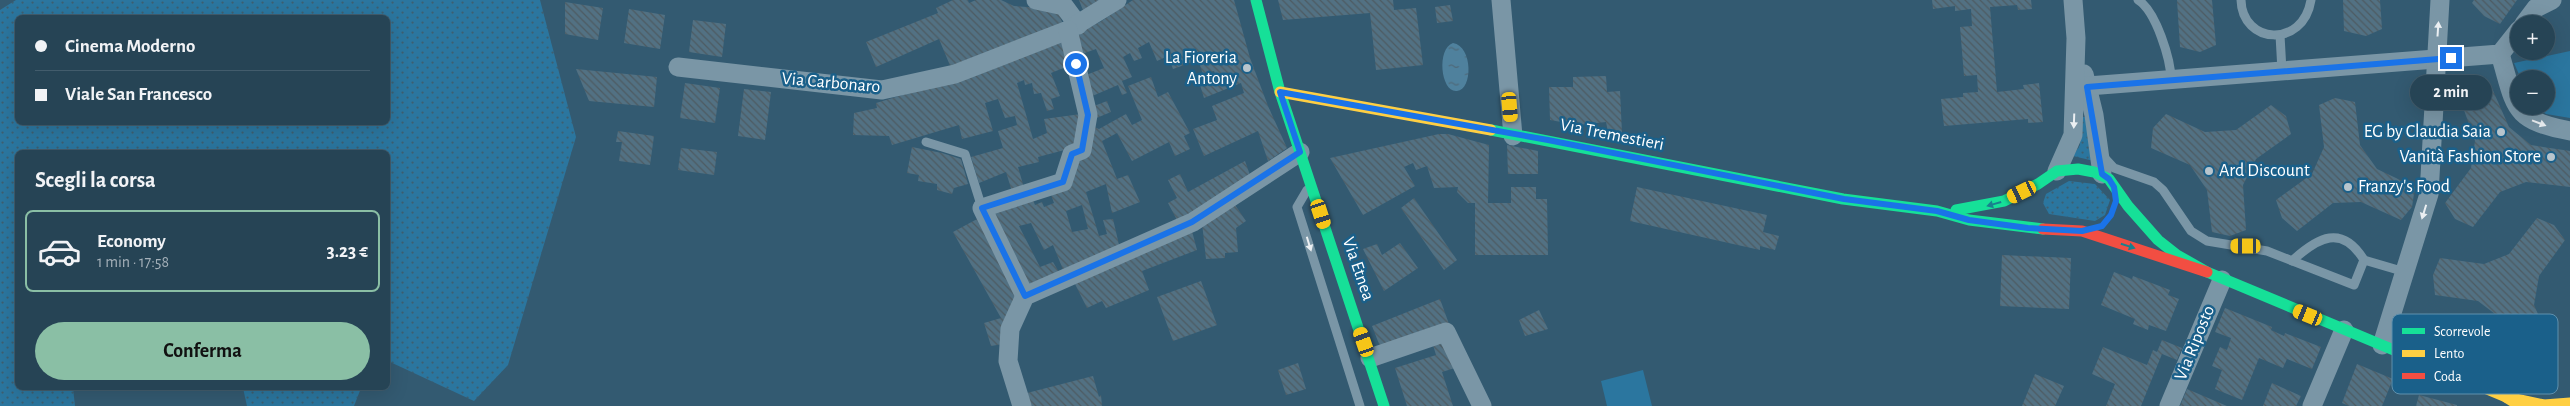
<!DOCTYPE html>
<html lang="it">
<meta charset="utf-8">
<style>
:root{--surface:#264455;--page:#324e5f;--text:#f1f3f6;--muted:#a4b0b9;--line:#425c6c;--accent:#8abfa5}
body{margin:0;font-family:"Alegreya Sans",sans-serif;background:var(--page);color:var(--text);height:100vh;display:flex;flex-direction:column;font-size:19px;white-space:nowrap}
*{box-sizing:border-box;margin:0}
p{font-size:16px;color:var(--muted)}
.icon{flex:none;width:28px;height:28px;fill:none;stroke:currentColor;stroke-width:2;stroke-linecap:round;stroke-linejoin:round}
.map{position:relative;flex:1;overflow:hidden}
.details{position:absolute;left:15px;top:150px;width:375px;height:240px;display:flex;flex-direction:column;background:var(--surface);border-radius:8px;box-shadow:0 5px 20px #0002,0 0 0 1px var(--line)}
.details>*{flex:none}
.top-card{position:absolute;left:15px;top:15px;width:375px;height:110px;border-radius:8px;box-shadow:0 5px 20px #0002,0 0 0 1px var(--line);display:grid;align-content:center;height:110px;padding:0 20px;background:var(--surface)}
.fabs{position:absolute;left:2510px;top:15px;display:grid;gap:10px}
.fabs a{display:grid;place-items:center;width:45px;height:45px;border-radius:50%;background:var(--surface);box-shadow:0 5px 20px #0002,0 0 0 1px var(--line);font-size:25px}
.end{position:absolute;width:22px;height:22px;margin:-11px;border:6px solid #1a73e8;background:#fff;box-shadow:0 0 0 2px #fff}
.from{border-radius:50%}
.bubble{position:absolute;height:35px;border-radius:18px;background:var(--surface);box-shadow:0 5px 20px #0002,0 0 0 1px var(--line);font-size:16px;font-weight:700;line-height:35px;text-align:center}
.car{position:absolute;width:15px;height:30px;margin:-15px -8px;border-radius:6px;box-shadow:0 0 4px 1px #0007;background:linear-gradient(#f5c518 24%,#345 0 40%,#f5c518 0 76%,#345 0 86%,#f5c518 0)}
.top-card b{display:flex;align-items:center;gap:18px;height:48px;font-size:19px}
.top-card b+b{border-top:1px solid var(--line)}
.top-card i{width:12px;height:12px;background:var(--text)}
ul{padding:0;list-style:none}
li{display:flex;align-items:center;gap:15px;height:82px;margin:0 10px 8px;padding:0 10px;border:2px solid transparent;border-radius:8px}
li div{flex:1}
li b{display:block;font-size:19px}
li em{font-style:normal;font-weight:700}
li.active{border-color:var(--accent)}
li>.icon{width:45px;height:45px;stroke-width:1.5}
h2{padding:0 20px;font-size:22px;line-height:60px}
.button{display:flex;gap:10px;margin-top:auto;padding:10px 20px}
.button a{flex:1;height:58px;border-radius:30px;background:var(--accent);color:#111;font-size:20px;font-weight:700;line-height:58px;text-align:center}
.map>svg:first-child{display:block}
</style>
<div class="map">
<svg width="2570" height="406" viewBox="0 0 2570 406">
<defs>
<pattern id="grass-dots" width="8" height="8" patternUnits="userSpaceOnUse" patternTransform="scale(1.25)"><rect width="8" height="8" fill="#2b769f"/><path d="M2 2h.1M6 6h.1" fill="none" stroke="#3d5f71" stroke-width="1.8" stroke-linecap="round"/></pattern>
<pattern id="water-ripples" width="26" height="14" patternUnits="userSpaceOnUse" patternTransform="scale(1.25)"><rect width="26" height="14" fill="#4f819d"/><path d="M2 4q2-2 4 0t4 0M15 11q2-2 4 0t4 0" fill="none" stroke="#4e6979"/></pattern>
<pattern id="building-back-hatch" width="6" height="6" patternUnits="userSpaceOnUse" patternTransform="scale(1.25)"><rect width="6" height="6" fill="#527183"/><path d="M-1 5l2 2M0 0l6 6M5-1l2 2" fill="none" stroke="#4e5b62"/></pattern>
</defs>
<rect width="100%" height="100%" fill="#335a71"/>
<g fill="url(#grass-dots)" fill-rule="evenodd">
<path d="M16 0H540L576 137 508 365 474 401 388 361V152H18V388H73L75 406H0V10ZM18 18H388V122H18Z"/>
<path d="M2081 117H2087L2094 161 2073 156 2080 145Z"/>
<path d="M2069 181 2095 184 2110 200 2105 215 2095 221 2049 214 2043 203 2046 194Z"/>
<path d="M243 388H361L354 406H247Z"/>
</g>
<g fill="#2b769f">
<path d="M2570 51V118L2546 114 2537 106H2546V79H2521L2514 63Z"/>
<path d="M1643 370 1652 406H1607L1601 381Z"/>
</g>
<path fill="url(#water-ripples)" d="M1453 43C1473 46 1473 90 1457 91 1441 93 1436 49 1453 43Z"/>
<g fill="url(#building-back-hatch)" fill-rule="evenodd">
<path d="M953 0H968L969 3 976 0H1001L1014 6 1057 9 1064 27 951 68 939 39 876 67 866 42 938 13 936 8Z"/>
<path d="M1079 0H1104L1084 13Z"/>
<path d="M1133 0H1234L1250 58 1268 106 1287 148 1268 161 1258 131 1204 156 1193 129 1217 120 1212 106 1244 93 1241 83 1204 98 1200 85 1218 80 1214 71 1203 74 1198 60 1173 69 1168 56 1157 61 1149 42 1138 48 1142 58 1134 61 1130 53 1123 57 1132 77 1122 81 1127 93 1122 95 1118 85 1090 97 1086 75 1104 68 1096 49 1082 54 1074 35 1100 22Z"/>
<path d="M1278 0H1393L1394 10 1416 8 1423 65 1376 70 1370 13 1283 20Z"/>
<path d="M1932 0H2031L2032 9 2018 10 2017 5 1990 7 1997 92 2024 89 2023 85 2039 83 2043 122 2028 123V119L1944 126 1941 99 1963 97V93L1978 92 1977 75 1964 76 1960 27 1972 26 1971 9 1955 11V6L1933 9Z"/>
<path d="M2177 0H2212L2216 45 2200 52 2180 47Z"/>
<path d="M2343 0H2380L2382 29 2366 36 2344 31Z"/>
<path d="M2474 0H2517L2500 24 2484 16 2472 3Z"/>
<path d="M565 2 603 8 598 40 565 34Z"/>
<path d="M1450 5 1453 21 1437 23 1435 7Z"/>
<path d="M629 9 665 15 660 49 624 43Z"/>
<path d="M693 20 726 24 722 57 689 52Z"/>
<path d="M1064 39 1071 65 1051 73 1060 96 1051 99 1054 109 1047 111 1041 93 1034 94 1032 83 1025 85 1024 80 1017 83 1033 139 1047 133 1044 119 1081 114 1076 147 1038 157 1039 162 1018 167 1025 191 1013 195 1006 172 979 183 971 157 1003 148 998 131 1017 125 1015 116 1005 118 998 99 985 103 993 131 962 139 959 125 892 145 889 136 853 135 854 113 877 108 876 103 982 71Z"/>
<path d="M576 69 657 77 654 107 589 101Z"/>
<path d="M1606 76 1607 92 1620 91 1622 133 1608 132 1606 122 1578 125 1550 120 1549 87H1573V77Z"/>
<path d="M1151 77 1158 97 1168 92 1190 133 1184 136 1190 149 1175 156 1169 142 1132 161 1117 133 1102 141 1117 179 1128 175 1140 202 1112 213 1106 184 1086 192 1099 236 1107 234 1103 220 1113 219 1120 249 1064 272 1053 245 1044 250 1031 223 1019 226 1040 267 1053 262 1060 274 1029 287 989 212 1032 197 1035 205 1042 202 1044 207 1054 203 1050 192 1094 127 1099 129 1126 114 1132 125 1142 120 1128 86ZM1082 205 1088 229 1072 232 1066 211Z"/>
<path d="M685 83 720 88 715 123 680 118Z"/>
<path d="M2491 86 2509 127 2531 145 2570 151V187L2526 182 2500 192 2473 227 2455 219 2445 203 2471 168 2475 141 2460 99 2473 88Z"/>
<path d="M744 89 771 92 765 140 738 136Z"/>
<path d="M2335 98 2355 102 2360 145 2377 169 2415 187 2412 207 2401 220 2361 202 2333 203 2297 231 2282 218 2276 200 2312 174 2324 147 2319 105Z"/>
<path d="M1107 101 1111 112 1094 119V106Z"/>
<path d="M2271 105 2286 116 2291 134 2256 159 2243 185 2246 230 2230 236 2212 232 2207 190 2190 165 2151 148 2153 128 2166 114 2205 132 2236 130Z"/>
<path d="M618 131 654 136 650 165 619 161 622 142H616Z"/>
<path d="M1439 134H1448L1489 145 1488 203H1511V187H1536V199H1547L1548 255H1475V203H1468L1457 192 1458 187 1434 188 1427 166 1416 170 1413 163 1404 167 1415 186 1363 215 1330 158Z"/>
<path d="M1507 145 1538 151V174H1508Z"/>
<path d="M912 147 942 153 961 159 968 184 954 188 952 194 937 190V184L918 181 919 175 907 173Z"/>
<path d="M681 148 717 152 714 175 678 170Z"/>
<path d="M1245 161 1250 175 1178 222 1168 203 1177 198 1168 180 1180 174 1188 192Z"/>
<path d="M1637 187 1767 215 1763 232 1779 236 1775 250 1760 246V250L1630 221Z"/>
<path d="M1414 198 1457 260 1444 270 1401 208Z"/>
<path d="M1233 202 1246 221 1236 228 1238 252 1225 253V258L1206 259 1202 223Z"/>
<path d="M979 218 1018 289 1003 344 991 346 984 323 1001 318 953 232Z"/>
<path d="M2537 218 2554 225 2565 240 2539 276 2534 305 2552 346 2537 356 2517 358 2499 317 2478 301 2435 295 2433 275 2440 258 2484 264 2509 254Z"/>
<path d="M1192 231 1197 250 1142 271 1149 290 1106 308 1102 301 1087 308 1075 284Z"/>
<path d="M1400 243 1418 268 1384 291 1363 249 1377 244 1382 255Z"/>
<path d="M2002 255 2071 258 2069 309 2000 306Z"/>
<path d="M2114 272 2132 279 2133 276 2170 290 2168 295 2179 299 2166 331 2149 325 2148 330 2133 324 2135 319 2101 305Z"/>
<path d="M1201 281 1217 325 1173 341 1157 297Z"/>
<path d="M1440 299 1449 324 1381 349 1372 326Z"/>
<path d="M2225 308 2272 327 2271 330 2284 336 2285 333 2321 347 2312 369 2287 359 2283 368 2259 358 2242 400 2215 389 2222 370 2212 366 2220 347 2227 350 2231 338 2215 332Z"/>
<path d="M1539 310 1548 329 1525 336 1519 320Z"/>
<path d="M2162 340 2182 348 2177 360 2162 354 2141 406H2106L2115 384 2092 374 2103 347 2147 365 2153 350 2157 352Z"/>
<path d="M1444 342 1455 368 1442 372 1453 406H1407L1395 368 1436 355 1433 345Z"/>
<path d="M1298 363 1306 389 1286 395 1278 370Z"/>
<path d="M2357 364 2393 379 2382 406H2349L2342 403Z"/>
<path d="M2035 374 2064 386 2055 406H2022Z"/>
<path d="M1093 376 1099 397 1101 395 1102 406H1031L1027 393Z"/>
<path d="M2272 383 2301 396 2296 406H2263Z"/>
<path d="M2187 389 2227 406H2180Z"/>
<path d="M2419 395 2457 405V406H2416Z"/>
</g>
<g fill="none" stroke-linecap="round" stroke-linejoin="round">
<g stroke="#7a96a6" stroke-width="9">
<path d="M2138 0C2156 11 2171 60 2171 80"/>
<path d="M2241 0C2242 44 2303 49 2311 0"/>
<path d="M2280 35 2282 71"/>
<path d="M926 142 965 154 982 208"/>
<path d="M2102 155 2114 168 2154 182 2163 190 2191 231 2207 241 2267 251 2354 285 2364 260 2405 272"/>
<path d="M1307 190 1297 207 1360 406"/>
<path d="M2292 261C2318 237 2342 224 2364 260"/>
</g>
<g stroke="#7a96a6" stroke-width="19">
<path d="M1036 0 1064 6 1078 25"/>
<path d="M1501 0 1513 136"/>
<path d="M2524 24 2536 8 2552 0"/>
<path d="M2500 54C2516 107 2511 120 2570 131"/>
<path d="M678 67 882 90 955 74 1068 30 1117 0"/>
<path d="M2084 74 2094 115 2102 174"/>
<path d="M2075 87 2500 54 2519 30"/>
<path d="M2057 171 2073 135 2076 38 2073 0"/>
<path d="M1025 296 982 208 1063 182 1072 154 1082 150 1088 115 1068 30"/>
<path d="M2382 345 2429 194 2440 0"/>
<path d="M1370 358 1446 332 1482 406"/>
<path d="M1022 406 1008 361 1010 329 1025 296 1193 222 1300 152"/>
<path d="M2169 406 2222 280"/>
<path d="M2312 406 2344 330"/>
</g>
<g stroke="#16e098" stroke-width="11">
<path d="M1256 0 1280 92 1384 406"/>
<path d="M1491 130 1843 199 1937 211 1969 220 2043 229"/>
<path d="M1956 210 2004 201 2038 184 2057 171 2078 169 2094 172 2109 179 2128 206 2158 240 2177 255 2207 272 2444 371"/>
</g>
<g stroke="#ffcf43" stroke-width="11">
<path d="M1280 92 1491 130"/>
<path d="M2444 371 2506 397 2520 406"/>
<path d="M2506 397 2544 405 2570 403"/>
</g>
<path stroke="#f24e42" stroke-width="11" d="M2043 229 2082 231 2207 272"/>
</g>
<defs><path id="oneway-solid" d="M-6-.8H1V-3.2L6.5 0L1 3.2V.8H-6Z" transform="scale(1.25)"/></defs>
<g fill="#ebeff2">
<use href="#oneway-solid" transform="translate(2438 29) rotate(-86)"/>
<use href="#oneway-solid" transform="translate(2074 121) rotate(92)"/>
<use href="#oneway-solid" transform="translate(2539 123) rotate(21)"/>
<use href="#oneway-solid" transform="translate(2424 212) rotate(107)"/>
<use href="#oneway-solid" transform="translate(1309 244) rotate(73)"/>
</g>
<g fill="#19808e">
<use href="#oneway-solid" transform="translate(1994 204) rotate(164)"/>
<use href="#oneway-solid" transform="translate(2128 246) rotate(18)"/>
</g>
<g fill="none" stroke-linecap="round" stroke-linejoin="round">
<path stroke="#1a73e8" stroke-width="6" d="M1076 64 1088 115 1082 150 1072 154 1063 182 982 208 1025 296 1192 222 1300 152 1280 92 1548 140 1844 199 1937 211 1969 220 2028 228 2082 231 2102 226 2111 215 2116 201 2114 187 2109 179 2102 174 2087 87 2451 58"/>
</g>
<g fill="#b8c5cd" stroke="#1a608a" stroke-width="2">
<circle cx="1247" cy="68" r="5"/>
<circle cx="2501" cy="132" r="5"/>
<circle cx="2551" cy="157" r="5"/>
<circle cx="2209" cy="171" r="5"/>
<circle cx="2348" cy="187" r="5"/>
</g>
<g text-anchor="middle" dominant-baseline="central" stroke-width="5" stroke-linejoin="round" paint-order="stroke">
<g font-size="18" fill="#fff" stroke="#1a608a" text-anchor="end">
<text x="1237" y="58">La Fioreria<tspan x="1237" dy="21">Antony</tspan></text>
<text x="2491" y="132">EG by Claudia Saia</text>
<text x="2541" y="157">Vanità Fashion Store</text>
<text x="2219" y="171" text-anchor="start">Ard Discount</text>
<text x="2358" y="187" text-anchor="start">Franzy's Food</text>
</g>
<g font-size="18" fill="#fff" stroke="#1a608a">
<text transform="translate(831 83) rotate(5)">Via Carbonaro</text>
<text transform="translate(1612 135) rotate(11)">Via Tremestieri</text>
<text transform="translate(1358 269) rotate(71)">Via Etnea</text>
<text transform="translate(2195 343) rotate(-68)">Via Riposto</text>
</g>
</g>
<rect x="2392" y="314" width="166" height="80" rx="8" fill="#1a608a" stroke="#5f90ad" stroke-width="1"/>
<rect x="2402" y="328" width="23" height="6" fill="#16e098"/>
<rect x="2402" y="350" width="23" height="7" fill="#ffcf43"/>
<rect x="2402" y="373" width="23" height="6" fill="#f24e42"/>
<g font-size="14" fill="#fff">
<text x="2434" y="336">Scorrevole</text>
<text x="2434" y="358">Lento</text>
<text x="2434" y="381">Coda</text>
</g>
</svg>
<div class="fabs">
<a>+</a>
<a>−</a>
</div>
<i class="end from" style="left:1076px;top:64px"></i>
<i class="end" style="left:2451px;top:58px"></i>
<div class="bubble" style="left:2410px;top:75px;width:82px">2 min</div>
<i class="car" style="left:1510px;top:107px;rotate:175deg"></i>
<i class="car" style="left:2022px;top:192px;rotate:244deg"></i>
<i class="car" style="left:1321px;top:214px;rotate:162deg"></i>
<i class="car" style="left:2246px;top:246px;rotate:270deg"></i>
<i class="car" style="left:2308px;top:315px;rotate:292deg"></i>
<i class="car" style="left:1364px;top:342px;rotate:341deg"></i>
<div class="top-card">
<b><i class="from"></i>Cinema Moderno</b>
<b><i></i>Viale San Francesco</b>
</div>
<section class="details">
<h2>Scegli la corsa</h2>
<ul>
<li class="active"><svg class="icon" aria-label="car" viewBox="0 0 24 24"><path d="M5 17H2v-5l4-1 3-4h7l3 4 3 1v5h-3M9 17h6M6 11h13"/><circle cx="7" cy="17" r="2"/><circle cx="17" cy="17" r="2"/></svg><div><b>Economy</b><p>1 min · 17:58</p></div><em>3.23 €</em></li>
</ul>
<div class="button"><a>Conferma</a></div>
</section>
</div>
